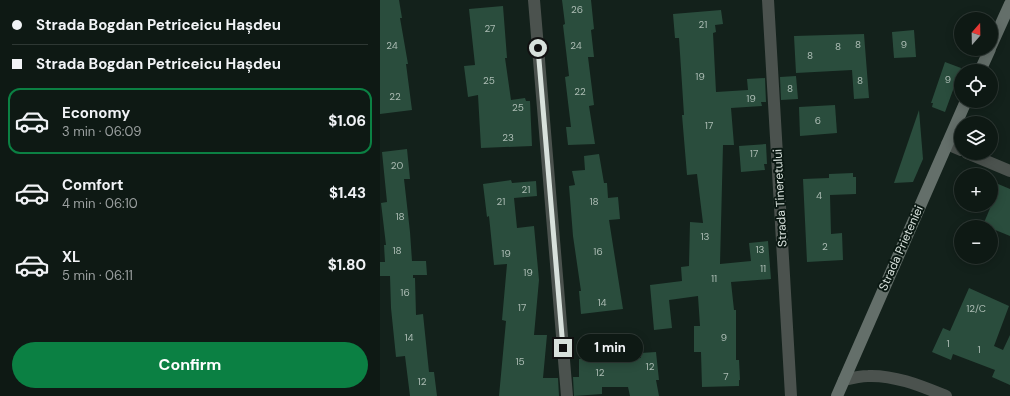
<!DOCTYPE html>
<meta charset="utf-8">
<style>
:root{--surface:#0e1914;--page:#1c2622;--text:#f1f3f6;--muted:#9ba0a0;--line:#2e3834;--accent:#0b8043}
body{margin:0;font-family:"DM Sans",sans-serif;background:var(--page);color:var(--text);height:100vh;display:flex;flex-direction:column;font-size:15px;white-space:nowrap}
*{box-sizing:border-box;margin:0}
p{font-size:13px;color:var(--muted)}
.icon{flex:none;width:22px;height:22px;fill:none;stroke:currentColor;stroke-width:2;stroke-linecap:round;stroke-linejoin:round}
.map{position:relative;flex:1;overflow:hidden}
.sheet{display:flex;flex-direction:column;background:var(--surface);width:380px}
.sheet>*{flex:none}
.top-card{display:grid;align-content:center;height:88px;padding:0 12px;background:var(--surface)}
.needle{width:26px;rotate:20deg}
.buttons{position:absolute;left:574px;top:12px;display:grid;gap:8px}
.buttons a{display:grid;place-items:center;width:44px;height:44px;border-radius:50%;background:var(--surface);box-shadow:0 2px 10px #0003,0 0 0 1px var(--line);font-size:20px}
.end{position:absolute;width:18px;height:18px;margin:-9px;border:5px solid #d8e1dc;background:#111;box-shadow:0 0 0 2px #111}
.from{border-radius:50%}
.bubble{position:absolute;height:28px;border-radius:14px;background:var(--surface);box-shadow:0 2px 10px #0003,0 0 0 1px var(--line);font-size:13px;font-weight:700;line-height:28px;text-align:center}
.top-card b{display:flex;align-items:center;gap:14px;height:38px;font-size:15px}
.top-card b+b{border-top:1px solid var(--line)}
.top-card i{width:10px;height:10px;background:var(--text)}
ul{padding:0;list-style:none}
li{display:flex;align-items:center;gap:12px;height:66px;margin:0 8px 6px;padding:0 4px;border:2px solid transparent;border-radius:12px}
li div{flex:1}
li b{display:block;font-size:15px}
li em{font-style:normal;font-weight:700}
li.active{border-color:var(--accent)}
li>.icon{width:36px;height:36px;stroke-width:1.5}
.button{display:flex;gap:8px;margin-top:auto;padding:8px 12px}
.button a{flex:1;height:46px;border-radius:24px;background:var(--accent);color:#fff;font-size:16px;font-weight:700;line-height:46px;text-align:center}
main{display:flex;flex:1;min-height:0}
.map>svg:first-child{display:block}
</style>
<main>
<section class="sheet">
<div class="top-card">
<b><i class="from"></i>Strada Bogdan Petriceicu Hașdeu</b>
<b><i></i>Strada Bogdan Petriceicu Hașdeu</b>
</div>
<ul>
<li class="active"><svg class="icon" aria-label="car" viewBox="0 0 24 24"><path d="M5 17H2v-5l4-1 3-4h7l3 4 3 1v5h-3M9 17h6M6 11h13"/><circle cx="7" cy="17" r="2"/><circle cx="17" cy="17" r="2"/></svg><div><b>Economy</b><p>3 min · 06:09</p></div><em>$1.06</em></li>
<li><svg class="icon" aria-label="car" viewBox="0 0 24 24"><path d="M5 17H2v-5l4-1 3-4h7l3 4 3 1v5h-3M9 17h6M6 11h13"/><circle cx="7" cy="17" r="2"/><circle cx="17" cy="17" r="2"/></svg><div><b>Comfort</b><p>4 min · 06:10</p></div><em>$1.43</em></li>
<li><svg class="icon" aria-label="car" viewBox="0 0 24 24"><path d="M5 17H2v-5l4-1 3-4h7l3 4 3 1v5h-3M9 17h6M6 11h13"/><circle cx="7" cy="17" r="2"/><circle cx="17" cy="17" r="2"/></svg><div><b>XL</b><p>5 min · 06:11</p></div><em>$1.80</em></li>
</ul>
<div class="button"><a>Confirm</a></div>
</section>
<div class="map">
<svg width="630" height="396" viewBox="0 0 630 396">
<rect width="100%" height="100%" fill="#13211b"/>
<g fill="#2a4d3d">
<path d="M0 0H19L22 18H20L28 64H26L32 110 0 114Z"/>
<path d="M182 0H211L214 29 211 30 214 57H208L214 105 209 106 215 144 188 145 186 127H191L185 77 189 76 183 25 185 24Z"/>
<path d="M123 6 127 58H125L131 100 145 98 146 101H150L152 146 101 148 98 95 88 97 84 66 95 65 89 9Z"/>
<path d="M341 10 343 24 335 25 336 32 333 33 336 92 368 90 367 79 385 78 386 102H381L382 106 351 108 354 145H343L340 264 371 261 369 243 388 241 391 279 351 282 354 310H356V360H359L360 380H359V386L322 387 321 352H314V326H320L318 296 289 300 292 328 274 330 270 285 302 281 301 267 309 266 310 222 323 223 317 174 307 175 302 115H304L299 38H295L293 14Z"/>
<path d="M534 30 536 57 514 58 512 32Z"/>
<path d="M484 34 489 98 474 99 472 70 416 73 414 36Z"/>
<path d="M565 62 581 68 565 112 552 107 553 103H551Z"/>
<path d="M416 76 418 99 401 100 400 77Z"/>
<path d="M455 105 457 133 420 136 419 107Z"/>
<path d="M539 110 543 159 533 182 514 183Z"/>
<path d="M386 144 387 164H384L385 170 361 172 359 146Z"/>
<path d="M27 149 30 179H24L30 232 32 261H46L47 275H33V278H35L36 315 43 314 49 372H54L57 396H30L25 356 16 357 11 308 10 276H0V262H5L4 245H6L1 203 7 202 2 152Z"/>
<path d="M219 154 224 183H227L228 198 238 197 240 219 229 220 243 309 201 314 199 291H201L193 236 189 186 195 185 192 171 205 170 204 156Z"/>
<path d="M473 173V177H476V194L450 195 451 234 462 233 463 260 427 262 423 179 449 178V174Z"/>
<path d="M131 180 132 183 156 181 157 196 134 198 137 228 154 226 159 280 154 335H167L163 378H178L179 396H119L126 321 122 320 127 264 114 265 109 216 107 217 103 184Z"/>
<path d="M611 181 630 189V236L603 225 611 206Z"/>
<path d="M589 288 629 306 614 346 623 350 630 335V385L612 377 615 370 573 354 571 360 552 352 563 328 570 331Z"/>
<path d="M276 352 279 380H276L279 396H250L248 387H222V394L194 396 193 377H199V359L261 358V353Z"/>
</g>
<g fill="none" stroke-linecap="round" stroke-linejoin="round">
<g stroke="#4b524e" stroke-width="12">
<path d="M154 0 187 396"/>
<path d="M388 0 411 396"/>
<path d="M567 144 581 150"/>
<path d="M587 153 630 171"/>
<path d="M464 380C472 378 480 376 488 376 515 375 541 386 566 396"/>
</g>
<g stroke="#646f6a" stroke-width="12">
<path d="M611 46 630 4"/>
<path d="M600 71 610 49"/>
<path d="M457 396 586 101"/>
</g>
</g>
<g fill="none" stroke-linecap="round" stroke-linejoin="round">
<path stroke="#d8e1dc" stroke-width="5" d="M158 48 183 348"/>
</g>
<g text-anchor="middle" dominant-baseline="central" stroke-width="4" stroke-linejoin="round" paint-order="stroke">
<g font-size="10" fill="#acbcb4">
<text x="197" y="9">26</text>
<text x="323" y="24">21</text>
<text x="110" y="28">27</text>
<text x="478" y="44">8</text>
<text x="524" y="44">9</text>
<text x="12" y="45">24</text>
<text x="196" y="45">24</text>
<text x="458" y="46">8</text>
<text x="430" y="55">8</text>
<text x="320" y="76">19</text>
<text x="568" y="79">9</text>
<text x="109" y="80">25</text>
<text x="480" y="80">8</text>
<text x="410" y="88">8</text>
<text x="200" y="91">22</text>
<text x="15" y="96">22</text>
<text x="371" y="98">19</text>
<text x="138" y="107">25</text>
<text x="438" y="120">6</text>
<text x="329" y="125">17</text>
<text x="128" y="137">23</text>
<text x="374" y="153">17</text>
<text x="17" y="165">20</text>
<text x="146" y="189">21</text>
<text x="439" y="195">4</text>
<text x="121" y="201">21</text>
<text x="214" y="201">18</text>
<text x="20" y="216">18</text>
<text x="325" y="236">13</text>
<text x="445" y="246">2</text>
<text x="380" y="249">13</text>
<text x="17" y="250">18</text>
<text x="218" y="251">16</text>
<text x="126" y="253">19</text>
<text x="383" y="268">11</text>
<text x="148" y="272">19</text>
<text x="334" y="278">11</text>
<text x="25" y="292">16</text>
<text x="222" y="302">14</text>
<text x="142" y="307">17</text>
<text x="596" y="308">12/C</text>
<text x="29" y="337">14</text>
<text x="344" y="337">9</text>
<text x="568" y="343">1</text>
<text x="599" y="349">1</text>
<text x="140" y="361">15</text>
<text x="270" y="366">12</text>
<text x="220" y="372">12</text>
<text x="346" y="376">7</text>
<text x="42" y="381">12</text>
</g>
<g font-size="12" fill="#d8e1dc" stroke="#0a1812">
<text transform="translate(400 198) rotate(-93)">Strada Tineretului</text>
<text transform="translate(521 248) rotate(-66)">Strada Prieteniei</text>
</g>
</g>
</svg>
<div class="buttons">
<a><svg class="needle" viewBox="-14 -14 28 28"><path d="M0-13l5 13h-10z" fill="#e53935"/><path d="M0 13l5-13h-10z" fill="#9ba0a0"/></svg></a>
<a><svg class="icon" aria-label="locate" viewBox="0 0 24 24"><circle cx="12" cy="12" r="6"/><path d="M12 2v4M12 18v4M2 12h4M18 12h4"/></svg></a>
<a><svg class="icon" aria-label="layers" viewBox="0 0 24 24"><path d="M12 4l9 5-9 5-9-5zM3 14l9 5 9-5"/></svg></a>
<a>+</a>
<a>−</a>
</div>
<i class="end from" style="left:158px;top:48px"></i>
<i class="end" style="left:183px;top:348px"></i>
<div class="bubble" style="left:197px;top:334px;width:66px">1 min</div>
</div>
</main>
